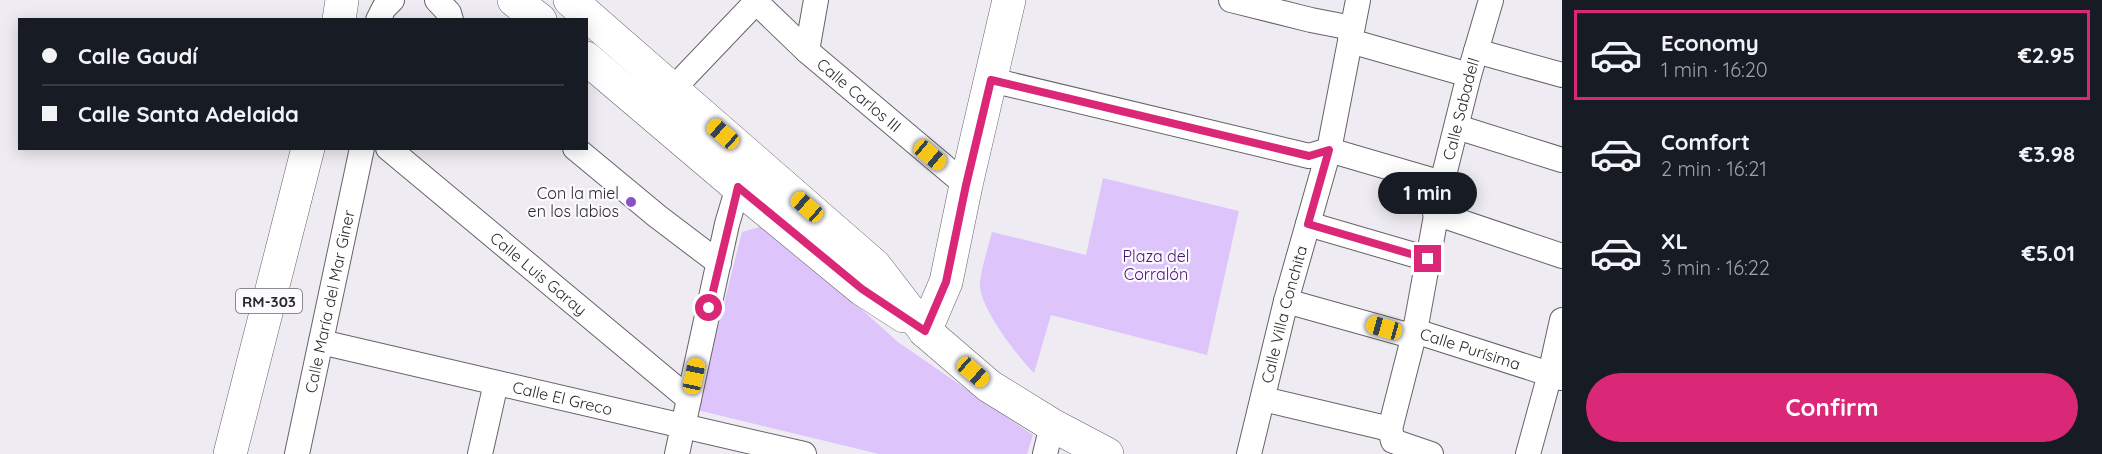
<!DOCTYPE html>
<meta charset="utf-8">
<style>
:root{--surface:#171b24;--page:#242831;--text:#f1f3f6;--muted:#9ea1a6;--line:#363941;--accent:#db2777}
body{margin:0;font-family:Quicksand,sans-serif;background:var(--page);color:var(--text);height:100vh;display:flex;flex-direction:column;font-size:22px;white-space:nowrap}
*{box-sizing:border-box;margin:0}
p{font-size:20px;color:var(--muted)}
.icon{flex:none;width:33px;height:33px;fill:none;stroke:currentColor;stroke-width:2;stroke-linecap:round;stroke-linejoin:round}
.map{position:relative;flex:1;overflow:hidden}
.panel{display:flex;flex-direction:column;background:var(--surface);width:540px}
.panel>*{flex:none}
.hud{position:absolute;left:18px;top:18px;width:570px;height:132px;border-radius:0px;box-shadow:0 3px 15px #0003;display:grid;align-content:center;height:132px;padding:0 24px;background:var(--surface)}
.end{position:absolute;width:27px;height:27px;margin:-14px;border:8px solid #db2777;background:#fff;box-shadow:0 0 0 3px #fff}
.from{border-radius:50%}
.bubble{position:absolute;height:42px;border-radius:21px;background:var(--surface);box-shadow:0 3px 15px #0003;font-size:20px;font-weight:800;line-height:42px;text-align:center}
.car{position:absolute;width:18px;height:36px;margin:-18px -9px;border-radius:8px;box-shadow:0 0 4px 2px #0007;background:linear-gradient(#f5c518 24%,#345 0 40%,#f5c518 0 76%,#345 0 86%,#f5c518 0)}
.hud b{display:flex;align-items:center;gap:21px;height:57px;font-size:22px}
.hud b+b{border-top:2px solid var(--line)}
.hud i{width:15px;height:15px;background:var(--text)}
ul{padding:10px 0 0;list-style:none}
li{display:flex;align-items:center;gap:18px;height:90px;margin:0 12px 9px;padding:0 12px;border:3px solid transparent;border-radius:0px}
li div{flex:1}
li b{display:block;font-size:22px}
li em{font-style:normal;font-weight:800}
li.current{border-color:var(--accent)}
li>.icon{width:54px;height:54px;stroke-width:1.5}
.primary-button{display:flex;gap:12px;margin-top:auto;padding:12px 24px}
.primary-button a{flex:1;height:69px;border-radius:36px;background:var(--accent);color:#fff;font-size:24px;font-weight:800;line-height:69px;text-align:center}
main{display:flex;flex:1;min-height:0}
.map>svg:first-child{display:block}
</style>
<main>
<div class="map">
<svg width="1562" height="454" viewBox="0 0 1562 454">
<rect width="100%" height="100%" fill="#eeecf2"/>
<g fill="#ddc5fc">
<path d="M1103 178 1239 211 1207 355 1051 315 1034 373C1018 357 977 305 980 282 982 265 988 248 992 232L1086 255Z"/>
<path d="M767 225 898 342 1033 435 1027 454H879L697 410 742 232Z"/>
</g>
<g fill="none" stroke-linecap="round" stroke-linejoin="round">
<g stroke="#656368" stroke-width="26">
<g id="street">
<path d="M437 0 449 13 451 20"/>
<path id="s1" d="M816 0 807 51 966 185"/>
<path d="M1231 0 1311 20 1352 28"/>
<path d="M756 2 807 51"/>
<path d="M378 20 384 8 392 0"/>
<path d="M1350 41 1469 75"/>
<path d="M1476 51 1562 75"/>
<path d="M991 80 1309 156 1329 150 1442 183"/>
<path d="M672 90 758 0"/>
<path d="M1457 127 1562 160"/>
<path id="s2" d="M388 148 689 399"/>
<path d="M575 148 657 216 719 263"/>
<path d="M1435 213 1562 256"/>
<path d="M1308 224 1428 259"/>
<path id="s3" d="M1286 301 1404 334 1415 331 1562 378"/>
<path id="s4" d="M321 342 804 454"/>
<path d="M1263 399 1390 429 1393 441 1431 454"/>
<path id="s5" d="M1390 429 1415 331 1442 183 1469 75 1491 0"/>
<path id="s6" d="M297 454 362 148"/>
<path d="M480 454 496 383"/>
<path d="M677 454 727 224 738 187"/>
<path d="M1045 454 1052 425"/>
<path id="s7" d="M1249 454 1286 301 1329 150 1358 0"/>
<path d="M1528 454 1550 374 1562 320"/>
</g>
</g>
<g stroke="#656368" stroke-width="34">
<path id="primary" d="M925 331 989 386 1052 425 1107 454"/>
</g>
<g stroke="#656368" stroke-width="34">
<g id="highway">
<path d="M514 0 540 20"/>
<path d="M570 0 875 266 925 331"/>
<path d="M339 20 342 0"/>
<path d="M586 58 738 187 862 289 904 316"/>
<path d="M925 331 946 282 966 185 1009 0"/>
<path d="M230 454 308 148"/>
</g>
</g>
<use href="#street" stroke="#fff" stroke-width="24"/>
<use href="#primary" stroke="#fff" stroke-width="33"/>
<use href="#highway" stroke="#fff" stroke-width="33"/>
</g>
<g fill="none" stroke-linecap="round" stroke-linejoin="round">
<path stroke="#db2777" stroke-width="8" d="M709 308 738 187 862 289 925 331 946 282 966 185 991 80 1309 156 1329 150 1308 224 1428 259"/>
</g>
<circle fill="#8b4fc5" stroke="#fcfafe" stroke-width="2" cx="631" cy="202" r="6"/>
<g text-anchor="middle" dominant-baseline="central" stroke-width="4.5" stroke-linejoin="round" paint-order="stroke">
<rect fill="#fcfafe" stroke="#69686b" stroke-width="1.5" x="236" y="289" width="66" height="24" rx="4.5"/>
<g font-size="15" font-weight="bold" fill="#2a2a2c">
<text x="269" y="301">RM-303</text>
</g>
<g font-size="16" fill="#2a2a2c" stroke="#fcfafe">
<text stroke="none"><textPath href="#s1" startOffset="120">Calle Carlos III</textPath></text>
<text stroke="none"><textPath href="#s5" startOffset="328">Calle Sabadell</textPath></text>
<text stroke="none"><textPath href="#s2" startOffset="196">Calle Luis Garay</textPath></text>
<text stroke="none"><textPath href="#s6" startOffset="156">Calle María del Mar Giner</textPath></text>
<text stroke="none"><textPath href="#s7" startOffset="144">Calle Villa Conchita</textPath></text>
<text stroke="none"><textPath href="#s3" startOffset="192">Calle Purísima</textPath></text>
<text stroke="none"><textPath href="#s4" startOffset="248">Calle El Greco</textPath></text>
</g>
<g font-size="16" fill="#2a2a2c" stroke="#fcfafe" text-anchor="end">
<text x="619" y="193">Con la miel<tspan x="619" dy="18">en los labios</tspan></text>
</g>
<g font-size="16" fill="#491373" stroke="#fcfafe">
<text x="1156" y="256">Plaza del<tspan x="1156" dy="18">Corralón</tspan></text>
</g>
</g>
</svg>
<i class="end from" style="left:709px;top:308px"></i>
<i class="end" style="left:1428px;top:259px"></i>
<div class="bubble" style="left:1378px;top:172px;width:99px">1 min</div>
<i class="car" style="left:723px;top:134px;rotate:311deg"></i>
<i class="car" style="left:930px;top:155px;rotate:130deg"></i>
<i class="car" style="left:807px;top:207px;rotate:311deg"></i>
<i class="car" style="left:1384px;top:328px;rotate:286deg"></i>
<i class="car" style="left:973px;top:372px;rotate:131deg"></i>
<i class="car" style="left:694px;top:376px;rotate:12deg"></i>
<div class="hud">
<b><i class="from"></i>Calle Gaudí</b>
<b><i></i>Calle Santa Adelaida</b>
</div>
</div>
<section class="panel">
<ul>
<li class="current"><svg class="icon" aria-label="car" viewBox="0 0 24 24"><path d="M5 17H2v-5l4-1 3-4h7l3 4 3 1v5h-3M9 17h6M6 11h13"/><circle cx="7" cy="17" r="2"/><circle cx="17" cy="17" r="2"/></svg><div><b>Economy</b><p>1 min · 16:20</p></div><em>€2.95</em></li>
<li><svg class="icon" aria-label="car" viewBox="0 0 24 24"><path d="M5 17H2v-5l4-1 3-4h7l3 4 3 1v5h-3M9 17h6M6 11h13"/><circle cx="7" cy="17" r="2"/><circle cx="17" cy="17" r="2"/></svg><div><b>Comfort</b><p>2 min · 16:21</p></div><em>€3.98</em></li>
<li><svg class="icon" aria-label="car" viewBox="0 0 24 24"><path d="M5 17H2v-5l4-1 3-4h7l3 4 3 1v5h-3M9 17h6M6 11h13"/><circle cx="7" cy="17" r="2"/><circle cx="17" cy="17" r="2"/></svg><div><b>XL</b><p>3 min · 16:22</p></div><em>€5.01</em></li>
</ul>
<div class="primary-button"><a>Confirm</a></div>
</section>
</main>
